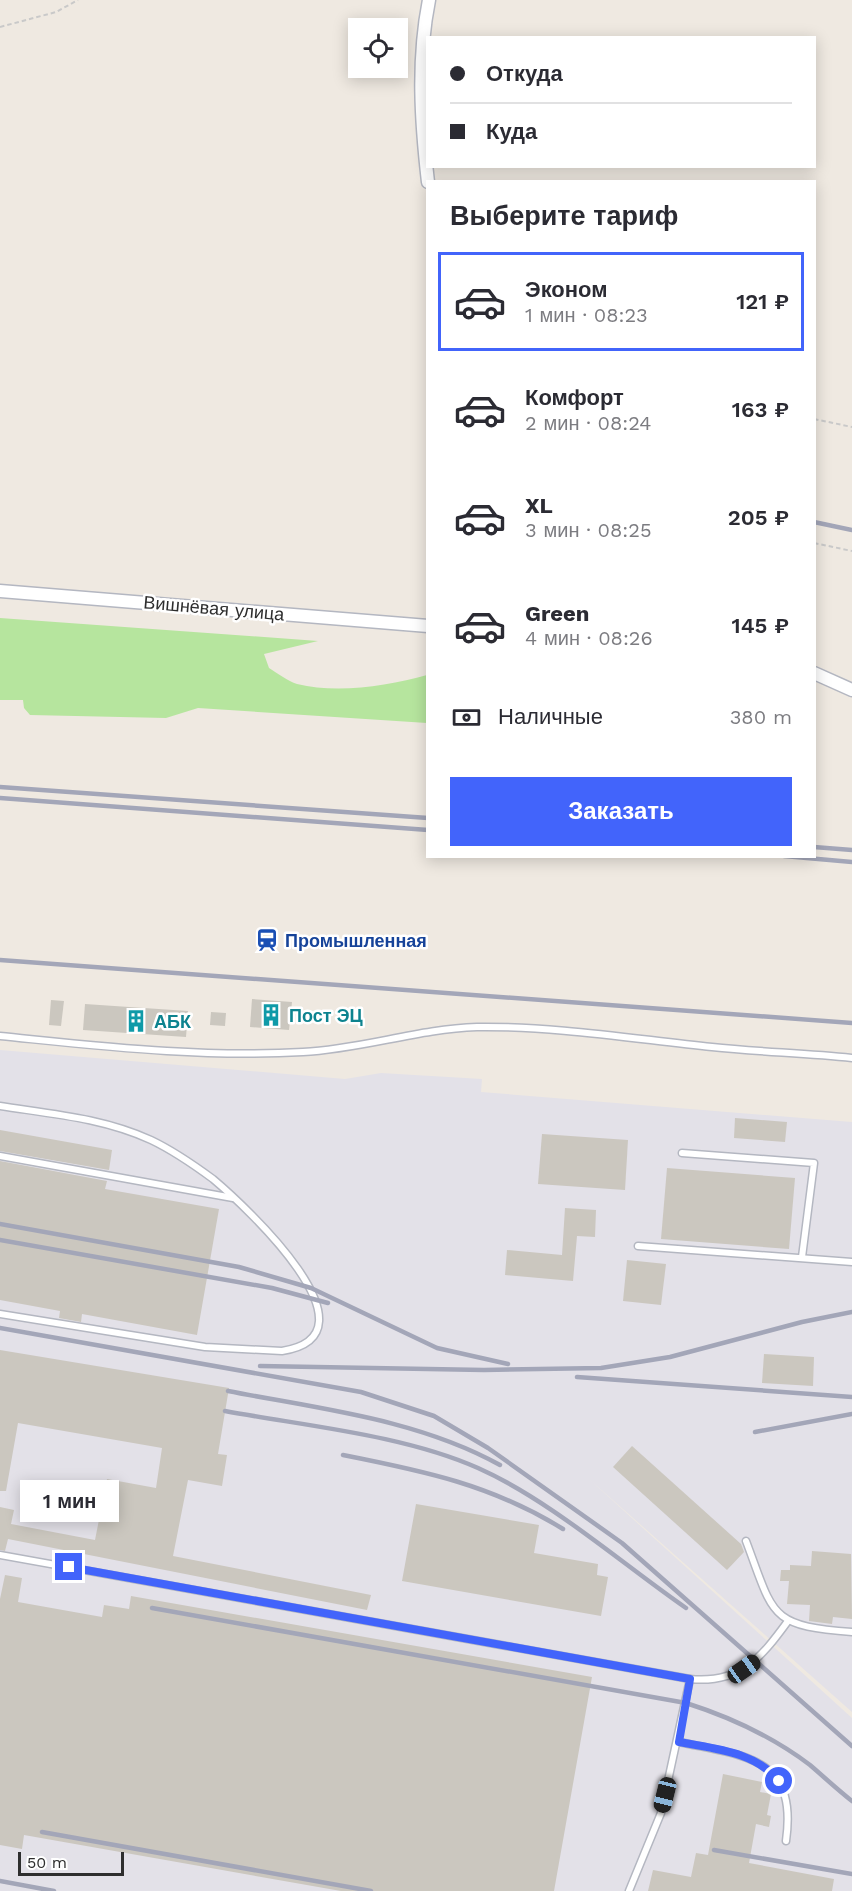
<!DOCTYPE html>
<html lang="ru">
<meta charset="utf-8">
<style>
:root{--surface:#fff;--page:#f7f7f7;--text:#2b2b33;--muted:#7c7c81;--line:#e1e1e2;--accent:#4264fb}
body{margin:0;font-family:"Work Sans",sans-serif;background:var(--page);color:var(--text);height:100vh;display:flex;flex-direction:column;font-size:22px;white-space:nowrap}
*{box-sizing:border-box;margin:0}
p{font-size:20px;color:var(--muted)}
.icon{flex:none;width:33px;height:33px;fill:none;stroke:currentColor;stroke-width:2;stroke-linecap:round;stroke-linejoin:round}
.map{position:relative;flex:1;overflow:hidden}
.side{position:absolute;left:426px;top:180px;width:390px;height:678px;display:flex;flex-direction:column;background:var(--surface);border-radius:0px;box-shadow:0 3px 15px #0003}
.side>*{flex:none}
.banner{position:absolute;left:426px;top:36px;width:390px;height:132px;border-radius:0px;box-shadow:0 3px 15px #0003;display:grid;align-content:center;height:132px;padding:0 24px;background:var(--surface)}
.fabs{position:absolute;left:348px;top:18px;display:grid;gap:12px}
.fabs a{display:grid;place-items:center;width:60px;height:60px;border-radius:0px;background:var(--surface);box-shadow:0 3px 15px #0003;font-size:30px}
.scale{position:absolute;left:18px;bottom:15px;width:106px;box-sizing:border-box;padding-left:6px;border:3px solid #2e2e2e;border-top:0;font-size:16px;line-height:21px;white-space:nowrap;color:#2e2e2e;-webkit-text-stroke:4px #fff;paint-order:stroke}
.end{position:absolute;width:27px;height:27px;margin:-14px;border:8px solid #4264fb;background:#fff;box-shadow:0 0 0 3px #fff}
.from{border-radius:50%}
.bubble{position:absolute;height:42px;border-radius:0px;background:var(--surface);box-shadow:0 3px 15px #0003;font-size:20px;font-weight:600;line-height:42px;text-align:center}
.car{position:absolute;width:18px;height:36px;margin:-18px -9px;border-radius:8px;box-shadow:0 0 4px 2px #0007;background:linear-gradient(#222 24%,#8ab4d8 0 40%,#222 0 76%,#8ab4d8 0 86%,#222 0)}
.banner b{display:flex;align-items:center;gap:21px;height:57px;font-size:22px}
.banner b+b{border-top:2px solid var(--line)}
.banner i{width:15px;height:15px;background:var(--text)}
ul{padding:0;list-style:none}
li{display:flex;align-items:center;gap:18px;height:99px;margin:0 12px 9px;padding:0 12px;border:3px solid transparent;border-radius:0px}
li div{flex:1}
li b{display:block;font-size:22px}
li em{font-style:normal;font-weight:600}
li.selected{border-color:var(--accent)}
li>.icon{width:54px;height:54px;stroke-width:1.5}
h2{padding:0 24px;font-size:27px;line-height:72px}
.pay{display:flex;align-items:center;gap:15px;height:66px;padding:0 24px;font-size:22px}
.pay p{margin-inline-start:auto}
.action{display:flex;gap:12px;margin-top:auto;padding:12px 24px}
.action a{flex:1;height:69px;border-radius:0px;background:var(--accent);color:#fff;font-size:24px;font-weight:600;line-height:69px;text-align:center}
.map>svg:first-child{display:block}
</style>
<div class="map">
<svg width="852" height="1891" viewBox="0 0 852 1891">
<rect width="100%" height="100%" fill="#efe9e1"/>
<path fill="#e3e1e8" d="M0 1050 345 1079 381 1073 482 1079 481 1092 852 1122V1712L589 1479 852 1718V1891H0Z"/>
<path fill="#b6e59e" d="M0 618 318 641 264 654 269 668C277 673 288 681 297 684 337 694 388 686 427 675V723L198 708 166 718 30 715 24 708 23 700H0Z"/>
<g fill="#cbc7bf">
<path d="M252 999 292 1002 289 1030 250 1027Z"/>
<path d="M51 1000 64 1001 61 1026 49 1025Z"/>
<path d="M85 1004 188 1011 186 1037 83 1030Z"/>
<path d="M211 1012 226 1013 225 1026 210 1025Z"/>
<path d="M735 1118 787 1122 785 1142 734 1138Z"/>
<path d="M0 1130 112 1150 109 1170 0 1151Z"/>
<path d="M542 1134 628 1140 625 1190 538 1184Z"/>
<path d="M0 1161 107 1181 105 1189 219 1209 197 1335 82 1314 81 1322 59 1318 60 1311 0 1300Z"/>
<path d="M667 1168 795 1178 789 1249 661 1239Z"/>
<path d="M565 1208 596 1210 595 1237 577 1236 573 1281 505 1275 507 1250 562 1255Z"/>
<path d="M627 1260 666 1264 661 1305 623 1301Z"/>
<path d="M0 1350 229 1388 218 1454 227 1455 222 1486 188 1480 173 1556 371 1595 367 1610 8 1539 5 1551 0 1550V1507L14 1510 11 1524 95 1540 107 1479 156 1488 162 1448 18 1423 6 1491H0Z"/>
<path d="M764 1354 814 1357 813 1386 762 1383Z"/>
<path d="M632 1446 741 1544 744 1552 727 1570 613 1467Z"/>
<path d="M416 1504 539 1525 534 1553 598 1564 597 1575 608 1577 601 1616 402 1581Z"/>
<path d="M812 1551 851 1554 852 1619 833 1617 832 1624 809 1621 810 1605 787 1604 789 1581H780L781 1570H790V1565L811 1566Z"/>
<path d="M5 1575 22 1578 18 1602 102 1617 104 1605 129 1609 131 1596 592 1677 554 1891H341L24 1835 22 1849 0 1845V1599Z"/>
<path d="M723 1774 762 1782 760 1792 771 1794 767 1815 771 1816 769 1827 756 1824 749 1863 834 1879 832 1891H648L653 1870 691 1877 696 1853 708 1855Z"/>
</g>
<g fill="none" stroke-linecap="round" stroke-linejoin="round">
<g stroke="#b4b7c1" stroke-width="9">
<g id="lane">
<path d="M0 1036C101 1046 201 1058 303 1052 362 1049 418 1029 477 1027 556 1026 634 1039 712 1047 759 1052 805 1053 852 1058"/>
<path d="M0 1106C52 1114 103 1118 151 1140 172 1150 194 1165 213 1179 244 1205 385 1335 282 1351L205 1347 0 1314"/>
<path d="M682 1153 814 1163 802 1257"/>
<path d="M0 1156 233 1198"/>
<path d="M638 1246 852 1262"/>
<path d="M746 1541C774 1615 768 1626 852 1632"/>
<path d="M0 1555 690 1679"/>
<path d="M679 1742C744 1756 798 1756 786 1841"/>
<path d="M629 1891 661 1813 690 1679C740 1684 761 1658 788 1621"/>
</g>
</g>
<g stroke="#b4b7c1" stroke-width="15">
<g id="street">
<path d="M428 182C421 121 417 60 429 0"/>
<path d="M0 591 428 626"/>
<path d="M814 673 852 690"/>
</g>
</g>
<g stroke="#c9c9c9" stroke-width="2" stroke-dasharray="4.5 3" stroke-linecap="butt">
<path d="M0 27 56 12 78 0"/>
<path d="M814 419 852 427"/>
<path d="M814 543 852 551"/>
</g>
<use href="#lane" stroke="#fff" stroke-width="6"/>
<use href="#street" stroke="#fff" stroke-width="12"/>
<g stroke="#a3a6b8" stroke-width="4.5">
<path d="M814 522 852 530"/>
<path d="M0 787 428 818"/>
<path d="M0 798 428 830"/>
<path d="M814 847 852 850"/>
<path d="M784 856 852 862"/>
<path d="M0 960 852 1023"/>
<path d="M0 1224 239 1267 311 1288 437 1348 508 1364"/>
<path d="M0 1240 272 1288 328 1303"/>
<path d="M0 1328 361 1392 434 1416 488 1448 622 1543 852 1746"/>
<path d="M260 1366 484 1370 601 1368 670 1357 802 1322 852 1312"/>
<path d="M577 1377 852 1397"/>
<path d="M228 1391C320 1409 417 1419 500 1465"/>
<path d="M225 1411C306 1426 404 1435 478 1468 550 1500 621 1563 686 1608"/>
<path d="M755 1432 852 1414"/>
<path d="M343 1455C424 1471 492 1485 563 1529"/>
<path d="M152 1608 686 1703C730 1717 773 1737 810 1765 824 1777 838 1790 852 1801"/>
<path d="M42 1832 371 1891"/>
<path d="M714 1850 852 1874"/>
<path d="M0 1881 54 1891"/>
</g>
</g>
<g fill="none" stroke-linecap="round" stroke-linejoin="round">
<path stroke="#4264fb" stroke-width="8" d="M69 1567 690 1679 679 1742C715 1749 754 1751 779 1781"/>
</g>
<defs>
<g id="station-bare" transform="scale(1.8)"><path d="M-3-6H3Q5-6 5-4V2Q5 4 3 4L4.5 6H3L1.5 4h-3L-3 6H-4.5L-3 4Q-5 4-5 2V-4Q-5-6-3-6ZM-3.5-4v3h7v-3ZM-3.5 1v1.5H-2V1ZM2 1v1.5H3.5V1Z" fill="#1a4fb4" stroke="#fff" stroke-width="2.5" paint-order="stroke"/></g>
<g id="building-bare" transform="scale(1.8)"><path d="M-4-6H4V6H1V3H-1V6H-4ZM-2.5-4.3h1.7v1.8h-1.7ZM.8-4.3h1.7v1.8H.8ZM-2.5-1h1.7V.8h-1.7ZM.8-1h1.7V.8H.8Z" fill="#0f9aa8" stroke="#fff" stroke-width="2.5" paint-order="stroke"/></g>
</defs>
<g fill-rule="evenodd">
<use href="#station-bare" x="267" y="940"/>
<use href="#building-bare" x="271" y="1015"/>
<use href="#building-bare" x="136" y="1021"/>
</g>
<g text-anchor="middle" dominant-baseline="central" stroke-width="5" stroke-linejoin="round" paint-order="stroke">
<g font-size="18" fill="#2e2e2e" stroke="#fff">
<text transform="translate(214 608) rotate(5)">Вишнёвая улица</text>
</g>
<g font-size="18" font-weight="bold" fill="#164399" stroke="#fff" text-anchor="start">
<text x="285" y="940">Промышленная</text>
</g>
<g font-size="18" font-weight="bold" fill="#0d838f" stroke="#fff" text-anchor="start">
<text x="289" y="1015">Пост ЭЦ</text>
<text x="154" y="1021">АБК</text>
</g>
</g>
</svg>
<div class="fabs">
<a><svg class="icon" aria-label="locate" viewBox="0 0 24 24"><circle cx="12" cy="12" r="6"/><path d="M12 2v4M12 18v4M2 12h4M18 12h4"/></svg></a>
</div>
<div class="scale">50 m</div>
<i class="end from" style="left:779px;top:1781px"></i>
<i class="end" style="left:69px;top:1567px"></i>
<div class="bubble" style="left:20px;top:1480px;width:99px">1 мин</div>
<i class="car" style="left:744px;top:1669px;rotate:55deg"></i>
<i class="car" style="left:665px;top:1795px;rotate:194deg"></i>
<div class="banner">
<b><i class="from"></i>Откуда</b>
<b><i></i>Куда</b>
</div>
<section class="side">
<h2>Выберите тариф</h2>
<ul>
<li class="selected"><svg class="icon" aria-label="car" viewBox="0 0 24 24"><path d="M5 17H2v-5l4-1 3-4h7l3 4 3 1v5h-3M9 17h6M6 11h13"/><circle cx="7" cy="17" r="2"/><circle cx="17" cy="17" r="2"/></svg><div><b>Эконом</b><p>1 мин · 08:23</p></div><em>121 ₽</em></li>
<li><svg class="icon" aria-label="car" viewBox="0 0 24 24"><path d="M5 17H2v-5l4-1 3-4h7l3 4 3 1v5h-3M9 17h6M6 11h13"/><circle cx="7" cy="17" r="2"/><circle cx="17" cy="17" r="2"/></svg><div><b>Комфорт</b><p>2 мин · 08:24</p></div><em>163 ₽</em></li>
<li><svg class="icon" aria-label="car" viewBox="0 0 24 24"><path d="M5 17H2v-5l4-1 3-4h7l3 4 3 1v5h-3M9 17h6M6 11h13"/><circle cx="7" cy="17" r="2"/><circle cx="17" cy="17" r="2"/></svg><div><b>XL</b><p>3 мин · 08:25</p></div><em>205 ₽</em></li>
<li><svg class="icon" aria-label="car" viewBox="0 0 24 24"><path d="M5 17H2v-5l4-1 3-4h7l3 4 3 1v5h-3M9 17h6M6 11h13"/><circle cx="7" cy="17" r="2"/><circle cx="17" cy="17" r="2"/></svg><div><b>Green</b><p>4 мин · 08:26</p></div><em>145 ₽</em></li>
</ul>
<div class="pay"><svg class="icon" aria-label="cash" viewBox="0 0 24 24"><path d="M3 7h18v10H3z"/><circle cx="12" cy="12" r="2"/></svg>Наличные<p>380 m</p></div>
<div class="action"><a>Заказать</a></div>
</section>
</div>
